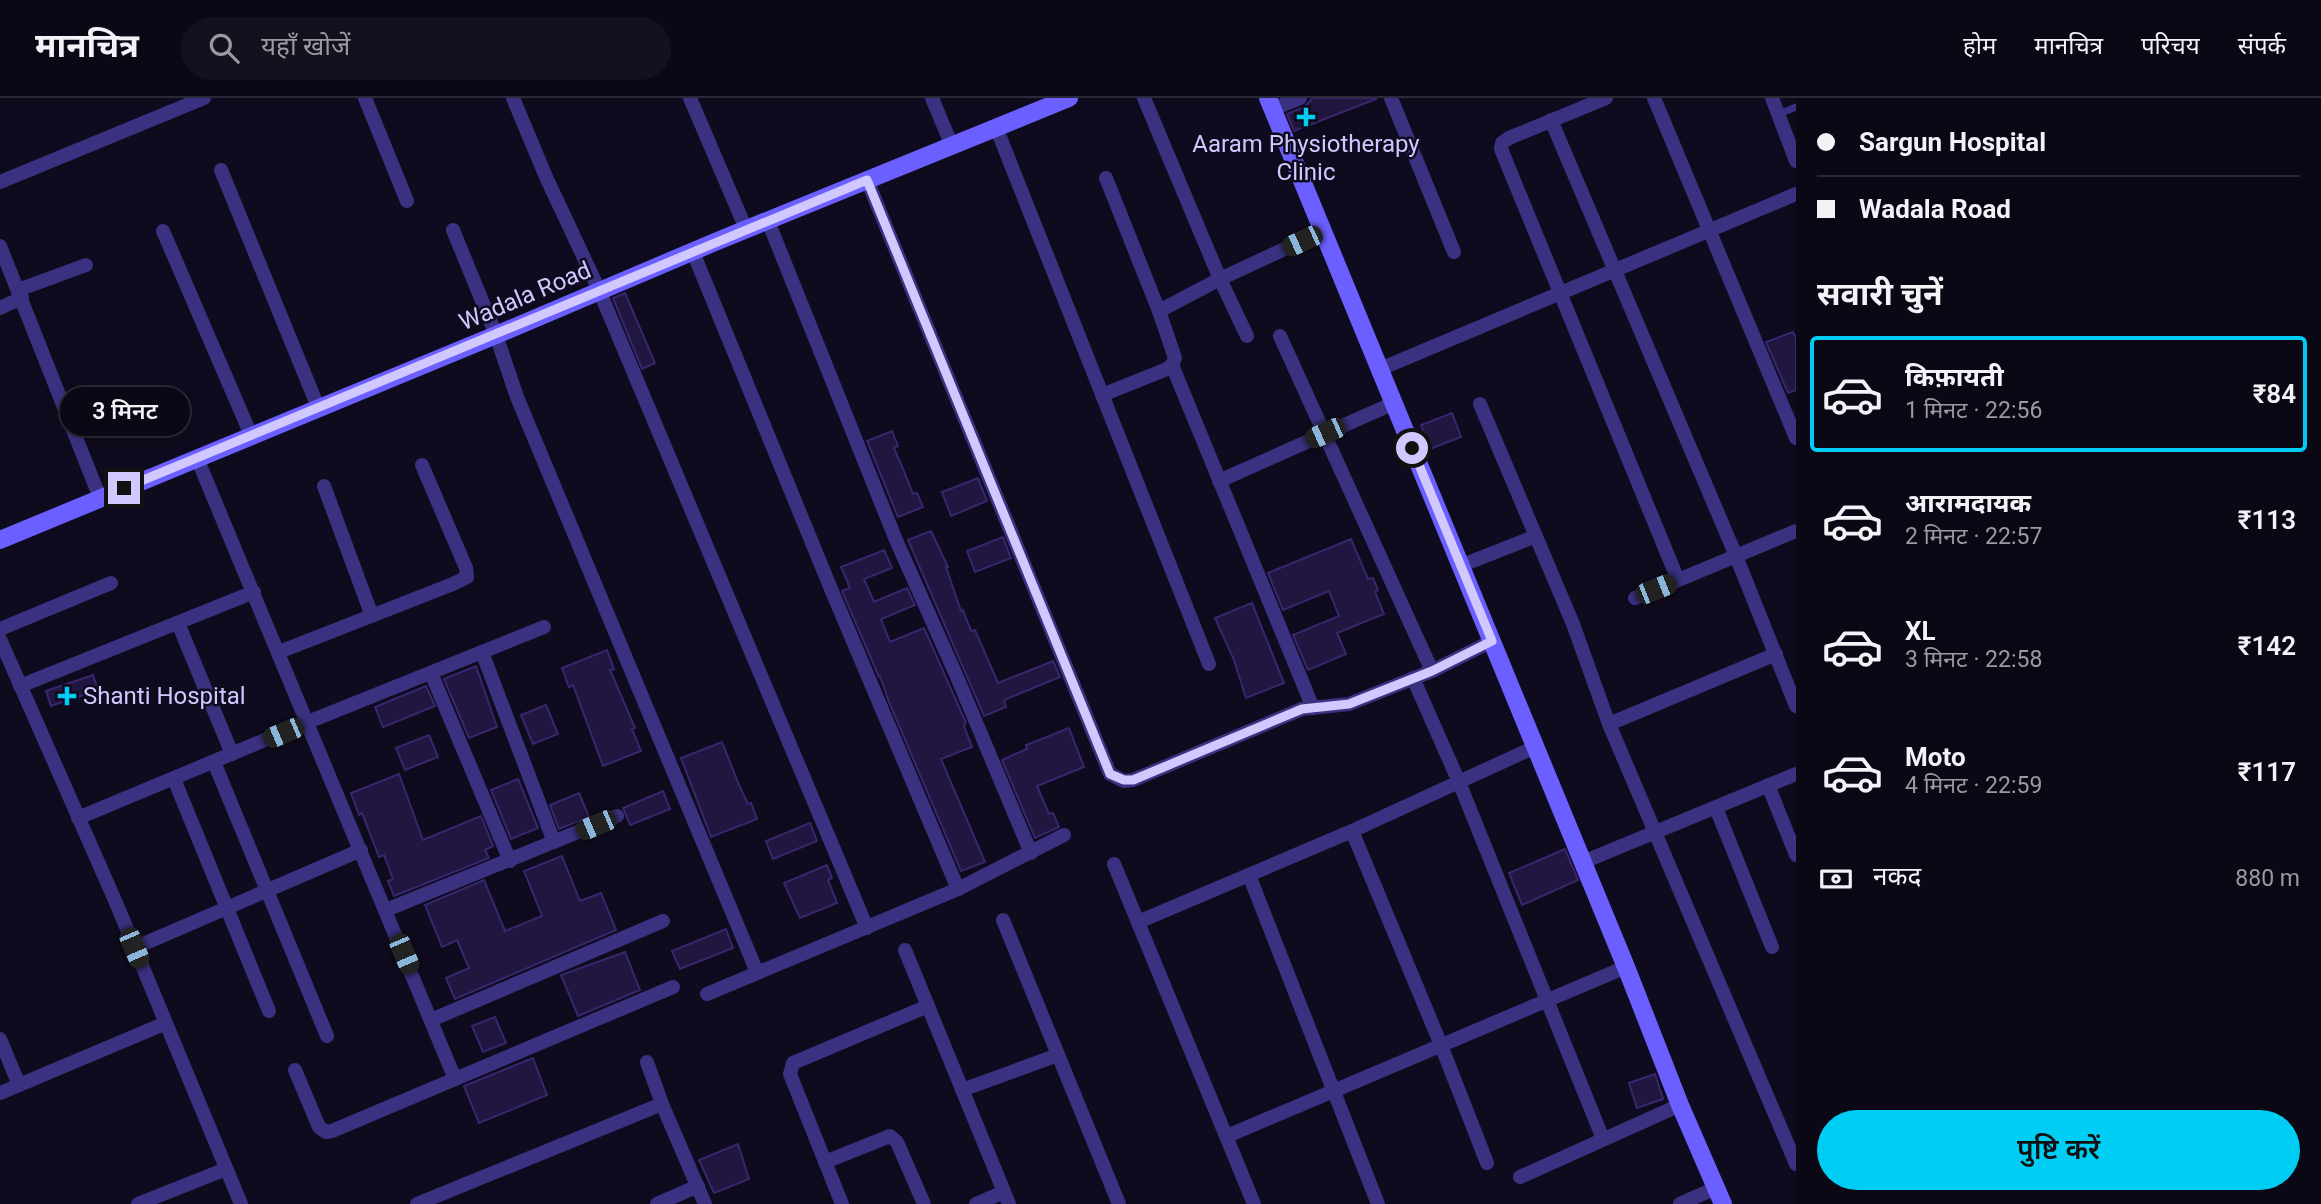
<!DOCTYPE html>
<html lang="hi">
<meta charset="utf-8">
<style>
:root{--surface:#0b0816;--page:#14111f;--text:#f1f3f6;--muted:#9a9aa1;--line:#2b2935;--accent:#00cdf3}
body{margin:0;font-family:Roboto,"Noto Sans Devanagari",sans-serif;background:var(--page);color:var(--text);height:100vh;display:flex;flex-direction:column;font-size:26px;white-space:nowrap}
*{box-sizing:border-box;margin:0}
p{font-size:23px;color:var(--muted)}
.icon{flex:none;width:38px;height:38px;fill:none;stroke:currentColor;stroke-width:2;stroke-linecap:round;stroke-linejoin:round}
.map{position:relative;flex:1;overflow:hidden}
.panel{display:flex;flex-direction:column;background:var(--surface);width:525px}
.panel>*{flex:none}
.banner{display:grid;align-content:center;height:154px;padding:0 21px;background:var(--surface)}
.end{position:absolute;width:32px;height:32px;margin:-16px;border:9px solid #d1c8ff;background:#111;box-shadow:0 0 0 4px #111}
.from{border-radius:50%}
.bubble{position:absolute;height:49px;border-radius:24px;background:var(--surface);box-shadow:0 4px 18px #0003,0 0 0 2px var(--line);font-size:23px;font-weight:600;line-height:49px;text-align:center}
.car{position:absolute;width:21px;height:42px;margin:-21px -10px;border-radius:9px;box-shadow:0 0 5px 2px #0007;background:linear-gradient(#222 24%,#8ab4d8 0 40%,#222 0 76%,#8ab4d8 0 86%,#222 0)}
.banner b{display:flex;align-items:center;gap:24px;height:66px;font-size:26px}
.banner b+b{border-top:2px solid var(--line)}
.banner i{width:18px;height:18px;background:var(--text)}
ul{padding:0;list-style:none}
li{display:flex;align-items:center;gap:21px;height:116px;margin:0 14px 10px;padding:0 7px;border:4px solid transparent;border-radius:7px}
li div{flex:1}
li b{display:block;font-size:26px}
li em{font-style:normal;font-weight:600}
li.current{border-color:var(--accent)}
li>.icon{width:63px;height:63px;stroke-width:1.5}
h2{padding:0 21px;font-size:32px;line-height:84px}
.pay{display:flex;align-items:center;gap:18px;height:77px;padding:0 21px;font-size:26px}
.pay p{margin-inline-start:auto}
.primary-button{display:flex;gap:14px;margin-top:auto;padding:14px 21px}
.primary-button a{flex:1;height:80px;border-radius:42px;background:var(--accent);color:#111;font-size:28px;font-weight:600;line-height:80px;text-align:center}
header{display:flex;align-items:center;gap:42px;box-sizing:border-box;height:98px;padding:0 35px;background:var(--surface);border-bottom:2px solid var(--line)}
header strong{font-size:33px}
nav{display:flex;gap:38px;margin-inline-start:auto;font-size:24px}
.search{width:490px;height:63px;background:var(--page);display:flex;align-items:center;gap:18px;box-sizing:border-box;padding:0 24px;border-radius:38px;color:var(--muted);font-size:26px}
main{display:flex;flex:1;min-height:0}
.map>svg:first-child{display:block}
</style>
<header>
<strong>मानचित्र</strong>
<div class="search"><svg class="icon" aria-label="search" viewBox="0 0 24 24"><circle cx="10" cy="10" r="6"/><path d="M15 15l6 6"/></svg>यहाँ खोजें</div>
<nav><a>होम</a><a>मानचित्र</a><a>परिचय</a><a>संपर्क</a></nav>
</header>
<main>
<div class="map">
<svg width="1796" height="1106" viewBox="0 0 1796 1106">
<rect width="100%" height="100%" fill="#0f0b1e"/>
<g fill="#211640" stroke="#38266e" stroke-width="2">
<path d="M1313 0H1376V1L1294 33 1287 16 1304 9Z"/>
<path d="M625 195 655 265 642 271 613 200Z"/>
<path d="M1793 234 1796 240V292L1788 295 1766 244Z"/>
<path d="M1452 315 1461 339 1430 351 1421 327Z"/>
<path d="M892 333 898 348 894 350 905 376 913 396 917 395 923 409 898 419 867 343Z"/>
<path d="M978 380 987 403 951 418 942 394Z"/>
<path d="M931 433 948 469H946L961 513 963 512 971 533 975 532 998 585 1053 563 1060 579 1004 602 1006 609 984 618 908 442Z"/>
<path d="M1003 439 1011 460 975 474 967 453Z"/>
<path d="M1351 441 1368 481 1373 480 1378 492 1375 494 1384 516 1337 535 1346 556 1308 572 1293 537 1339 518 1329 493 1283 512 1268 475Z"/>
<path d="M884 452 892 470 864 481 874 504 907 490 915 507 881 521 890 544 924 530 966 625 964 628 972 649 941 661 985 764 961 773 889 604 880 578 879 579 842 493 850 490 841 469Z"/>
<path d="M1252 505 1284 585 1246 600 1234 562 1215 520Z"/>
<path d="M607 552 614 571 610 572 635 630 632 631 641 653 603 668 573 587 569 589 562 570Z"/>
<path d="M476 568 497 629 469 640 444 581Z"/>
<path d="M93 577 98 592 51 608 46 593Z"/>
<path d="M426 588 435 608 383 629 375 609Z"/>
<path d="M546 607 558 636 533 646 521 617Z"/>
<path d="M1069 630 1084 669 1037 688 1049 716 1053 715 1059 729 1035 740 1002 662 1027 651 1026 647Z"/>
<path d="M429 637 438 659 405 672 396 650Z"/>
<path d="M722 644 739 687 748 706 751 705 757 721 711 739 681 660Z"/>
<path d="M399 676 423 742 481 718 493 748 485 752 489 760 394 798 388 783 393 781 384 757 379 759 362 715 359 717 351 695Z"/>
<path d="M518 681 538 730 511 741 491 692Z"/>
<path d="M663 693 670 711 630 727 623 710Z"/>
<path d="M579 695 589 719 559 731 550 707Z"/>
<path d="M810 725 817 743 773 761 766 743Z"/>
<path d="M1565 751 1578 782 1522 807 1509 775Z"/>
<path d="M562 758 580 803 601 795 616 832 455 901 446 880 469 870 457 842 442 849 425 807 484 782 505 833 542 818 524 773Z"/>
<path d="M827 767 832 780 828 782 837 805 800 820 784 785Z"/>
<path d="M726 831 733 850 680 871 672 853Z"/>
<path d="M625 854 640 892 578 918 561 877Z"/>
<path d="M495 919 506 945 483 954 472 928Z"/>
<path d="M533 960 547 997 479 1025 464 988Z"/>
<path d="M1655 976 1663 1001 1637 1010 1629 985Z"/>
<path d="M738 1046 749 1081 714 1095 699 1062Z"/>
</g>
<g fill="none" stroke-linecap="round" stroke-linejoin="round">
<path stroke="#3a3281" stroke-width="7" d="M1779 16 1796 9"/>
<g stroke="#3a3281" stroke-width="14">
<path d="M365 0 407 103"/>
<path d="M513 0 546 79 599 192 867 830"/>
<path d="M690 0 746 131"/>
<path d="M932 0 952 48"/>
<path d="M1144 0 1220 181 1247 238"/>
<path d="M1391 0 1454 154"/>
<path d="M1606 0 1509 40 1502 45 1501 51 1678 482"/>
<path d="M1654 0 1796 340"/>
<path d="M1772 0 1796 63"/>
<path d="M1273 11 1300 0"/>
<path d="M1551 22 1736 458 1796 608"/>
<path d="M996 29 1209 566"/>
<path d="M221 72 318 309"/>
<path d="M867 82 1110 676 1124 683 1133 682 1302 611 1349 606 1432 573 1492 543"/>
<path d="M0 84 204 0"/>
<path d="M768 123 896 442 957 579 1031 755"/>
<path d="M453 132 496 237 517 299 757 874"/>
<path d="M163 133 251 337"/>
<path d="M0 148 100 400"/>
<path d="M693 154 831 491 958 791"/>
<path d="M18 192 86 167"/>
<path d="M0 210 22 200"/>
<path d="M1159 213 1220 181 1323 133"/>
<path d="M1280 238 1432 573"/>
<path d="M1172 267 1313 610"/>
<path d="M1380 271 1796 96"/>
<path d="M1102 297 1167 271 1172 267 1175 260 1159 213 1106 80"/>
<path d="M1480 306 1573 526 1609 626 1796 1066"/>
<path d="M197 360 455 981 673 889"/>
<path d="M1219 383 1394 305"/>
<path d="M324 388 372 518"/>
<path d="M1460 468 1536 438"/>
<path d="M1635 500 1796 433"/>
<path d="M178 525 232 656"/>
<path d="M0 531 111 485"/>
<path d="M0 541 117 807 241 1106"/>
<path d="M279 554 453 486 467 479 466 470 422 367"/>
<path d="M482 554 554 744"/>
<path d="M431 575 510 763"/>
<path d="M1413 580 1459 684 1603 1041"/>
<path d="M20 588 254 494"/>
<path d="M1609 626 1776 556"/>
<path d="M214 664 327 938"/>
<path d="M174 681 269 913"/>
<path d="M1768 687 1796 757"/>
<path d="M1716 710 1772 849"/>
<path d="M78 720 308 624 544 529"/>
<path d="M1352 733 1441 947 1487 1065"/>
<path d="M1583 764 1796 676"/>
<path d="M1114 766 1254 1106"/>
<path d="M1249 777 1378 1106"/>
<path d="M386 812 617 718"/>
<path d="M1003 822 1119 1106"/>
<path d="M1138 824 1352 733 1535 649"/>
<path d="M134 850 361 752"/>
<path d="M905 852 1009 1106"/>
<path d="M707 896 958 791 1064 737"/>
<path d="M431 922 663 823"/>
<path d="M0 941 19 987"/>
<path d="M647 964 662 1006 705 1106"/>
<path d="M295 972 319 1029 326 1034 332 1033 455 981"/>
<path d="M962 992 1058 957"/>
<path d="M0 995 166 925"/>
<path d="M1227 1038 1626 869"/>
<path d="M825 1064 890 1038 897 1044 924 1106"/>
<path d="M1520 1079 1680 1007"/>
<path d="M138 1106 226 1071"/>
<path d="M417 1106 662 1006"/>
<path d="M657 1106 698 1088"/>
<path d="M842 1106 790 976 793 965 928 908"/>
<path d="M976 1106 1004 1094"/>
<path d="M1680 1106 1716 1090"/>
</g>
<g stroke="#6c5fff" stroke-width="18">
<path d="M1268 0 1626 869 1680 1007 1723 1106"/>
<path d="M0 442 496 237 715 144 1069 0"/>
</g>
</g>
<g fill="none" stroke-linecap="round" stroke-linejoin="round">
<path stroke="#d1c8ff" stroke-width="9" d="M124 390 867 82 1110 676 1124 682H1133L1302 611 1349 606 1432 573 1492 543 1412 350"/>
</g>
<g fill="#00cdf3" stroke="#0f0b1e" stroke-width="2.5">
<path d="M1302.5 8.5h7v7h7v7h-7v7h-7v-7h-7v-7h7z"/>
<path d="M63.5 587.5h7v7h7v7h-7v7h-7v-7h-7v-7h7z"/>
</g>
<g text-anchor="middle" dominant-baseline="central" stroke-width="5" stroke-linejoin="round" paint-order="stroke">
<g font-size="24" fill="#d1c8ff" stroke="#0f0b1e">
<text x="1306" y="46">Aaram Physiotherapy<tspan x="1306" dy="28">Clinic</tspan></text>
<text x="83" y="598" text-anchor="start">Shanti Hospital</text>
</g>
<g font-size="24" fill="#d1c8ff" stroke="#0f0b1e">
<text transform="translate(525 198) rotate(-23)">Wadala Road</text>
</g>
</g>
</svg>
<i class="end from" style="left:1412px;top:350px"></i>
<i class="end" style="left:124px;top:390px"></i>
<div class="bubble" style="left:60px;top:289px;width:130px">3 मिनट</div>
<i class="car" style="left:1302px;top:143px;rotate:245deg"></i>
<i class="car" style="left:1325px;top:335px;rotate:246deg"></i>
<i class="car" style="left:1656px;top:491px;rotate:68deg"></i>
<i class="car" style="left:283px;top:635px;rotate:247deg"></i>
<i class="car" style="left:596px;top:727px;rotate:247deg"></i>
<i class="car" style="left:134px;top:850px;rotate:157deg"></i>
<i class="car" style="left:404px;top:856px;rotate:157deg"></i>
</div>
<section class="panel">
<div class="banner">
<b><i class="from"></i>Sargun Hospital</b>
<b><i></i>Wadala Road</b>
</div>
<h2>सवारी चुनें</h2>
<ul>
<li class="current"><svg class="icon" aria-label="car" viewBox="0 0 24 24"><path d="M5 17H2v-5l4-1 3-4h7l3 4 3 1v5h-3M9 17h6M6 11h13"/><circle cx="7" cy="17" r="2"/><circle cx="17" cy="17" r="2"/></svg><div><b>किफ़ायती</b><p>1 मिनट · 22:56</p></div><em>₹84</em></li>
<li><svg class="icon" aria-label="car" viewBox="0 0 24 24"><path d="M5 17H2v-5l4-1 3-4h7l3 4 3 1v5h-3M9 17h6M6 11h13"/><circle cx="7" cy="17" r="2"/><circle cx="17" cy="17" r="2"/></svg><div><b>आरामदायक</b><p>2 मिनट · 22:57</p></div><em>₹113</em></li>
<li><svg class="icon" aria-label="car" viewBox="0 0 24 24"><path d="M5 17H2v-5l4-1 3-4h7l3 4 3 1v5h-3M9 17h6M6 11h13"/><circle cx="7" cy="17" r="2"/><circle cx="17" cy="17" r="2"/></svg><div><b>XL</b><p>3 मिनट · 22:58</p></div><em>₹142</em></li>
<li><svg class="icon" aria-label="car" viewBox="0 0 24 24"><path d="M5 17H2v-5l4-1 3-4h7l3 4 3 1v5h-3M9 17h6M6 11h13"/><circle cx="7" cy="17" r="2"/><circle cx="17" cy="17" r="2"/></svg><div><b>Moto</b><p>4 मिनट · 22:59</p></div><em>₹117</em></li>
</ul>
<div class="pay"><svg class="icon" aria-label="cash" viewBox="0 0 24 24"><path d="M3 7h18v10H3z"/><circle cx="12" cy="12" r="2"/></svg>नकद<p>880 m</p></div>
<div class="primary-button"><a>पुष्टि करें</a></div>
</section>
</main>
